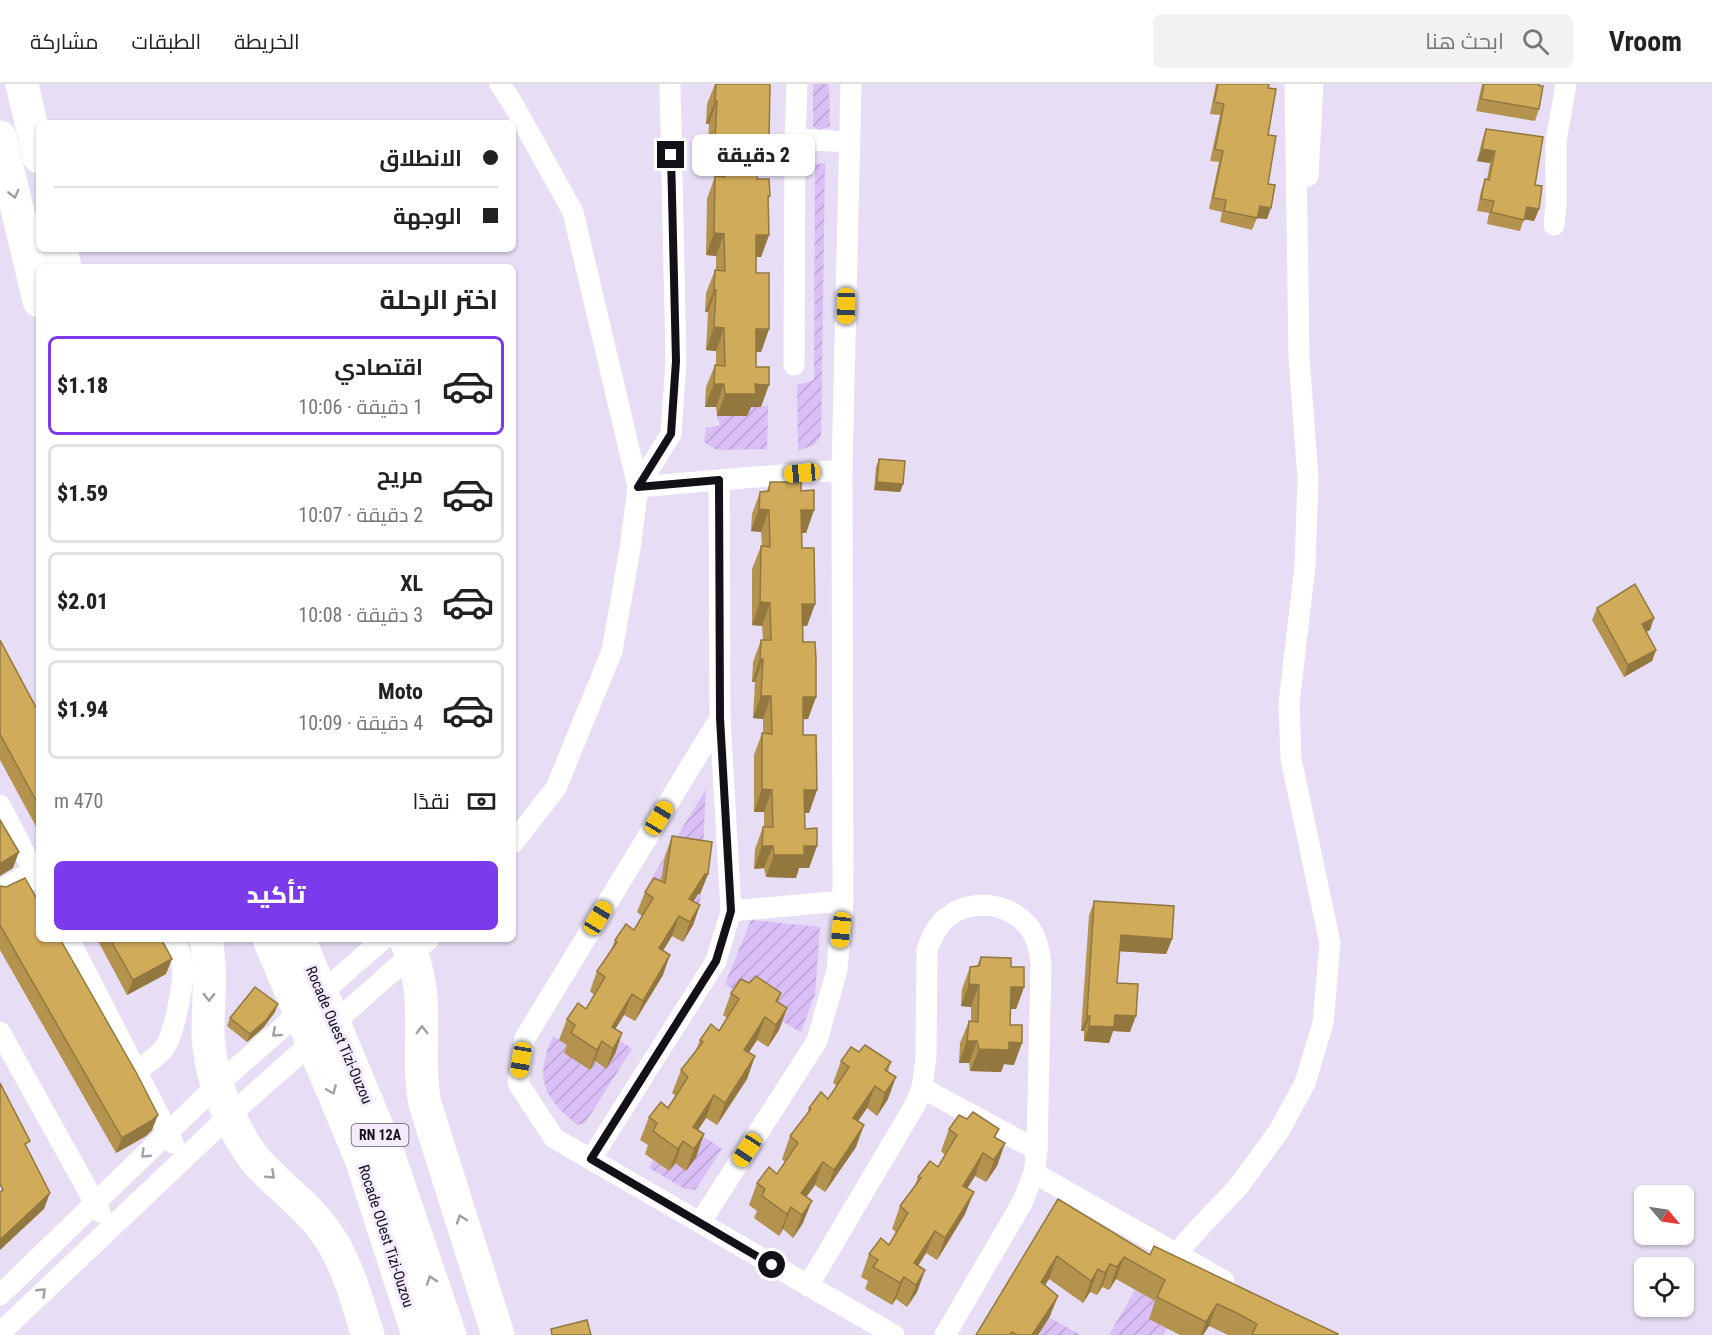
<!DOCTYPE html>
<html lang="ar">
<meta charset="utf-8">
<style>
:root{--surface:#fff;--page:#f2f2f2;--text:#222;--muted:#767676;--line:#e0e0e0;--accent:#7c3aed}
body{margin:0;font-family:"Roboto Condensed",Cairo,sans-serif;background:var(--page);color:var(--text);direction:rtl;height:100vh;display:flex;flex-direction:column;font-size:22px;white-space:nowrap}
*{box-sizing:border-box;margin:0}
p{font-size:20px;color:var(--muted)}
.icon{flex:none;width:33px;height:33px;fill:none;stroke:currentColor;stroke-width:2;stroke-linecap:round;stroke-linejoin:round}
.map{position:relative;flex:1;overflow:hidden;direction:ltr}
.sheet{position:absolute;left:36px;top:180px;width:480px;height:678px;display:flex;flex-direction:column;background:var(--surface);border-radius:9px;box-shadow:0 2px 4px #0004;direction:rtl}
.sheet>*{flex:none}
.hud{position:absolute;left:36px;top:36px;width:480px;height:132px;border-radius:9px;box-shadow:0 2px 4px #0004;direction:rtl;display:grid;align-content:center;height:132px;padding:0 18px;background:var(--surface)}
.needle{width:39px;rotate:119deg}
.controls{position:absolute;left:1634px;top:1101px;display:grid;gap:12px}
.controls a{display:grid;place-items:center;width:60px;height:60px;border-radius:9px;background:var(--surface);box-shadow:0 2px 4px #0004;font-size:30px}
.end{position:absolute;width:27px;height:27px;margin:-14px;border:8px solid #141018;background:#fff;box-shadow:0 0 0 3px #fff}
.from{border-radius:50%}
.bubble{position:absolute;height:42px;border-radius:9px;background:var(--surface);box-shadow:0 2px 4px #0004;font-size:20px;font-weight:800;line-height:42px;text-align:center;direction:rtl}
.car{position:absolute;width:18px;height:36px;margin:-18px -9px;border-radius:8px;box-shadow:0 0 4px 2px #0007;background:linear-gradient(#f5c518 24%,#345 0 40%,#f5c518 0 76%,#345 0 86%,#f5c518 0)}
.hud b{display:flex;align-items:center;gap:21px;height:57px;font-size:22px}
.hud b+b{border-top:2px solid var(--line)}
.hud i{width:15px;height:15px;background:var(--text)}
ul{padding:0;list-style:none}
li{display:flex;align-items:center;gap:18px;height:99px;margin:0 12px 9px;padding:0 6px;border:3px solid var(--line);border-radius:9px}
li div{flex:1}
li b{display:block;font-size:22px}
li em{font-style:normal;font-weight:800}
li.on{border-color:var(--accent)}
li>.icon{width:54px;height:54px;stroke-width:1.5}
h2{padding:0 18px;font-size:27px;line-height:72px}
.pay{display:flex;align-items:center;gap:15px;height:66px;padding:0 18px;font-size:22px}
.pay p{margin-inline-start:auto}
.primary-button{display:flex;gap:12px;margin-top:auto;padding:12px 18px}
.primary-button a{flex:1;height:69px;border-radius:9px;background:var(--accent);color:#fff;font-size:24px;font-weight:800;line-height:69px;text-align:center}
header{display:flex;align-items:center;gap:36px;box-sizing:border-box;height:84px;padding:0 30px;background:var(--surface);border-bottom:2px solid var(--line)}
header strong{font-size:28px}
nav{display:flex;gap:33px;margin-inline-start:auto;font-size:21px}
.search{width:420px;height:54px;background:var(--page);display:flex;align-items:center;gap:15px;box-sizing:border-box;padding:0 21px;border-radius:9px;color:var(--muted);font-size:22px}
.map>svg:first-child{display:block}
</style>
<header>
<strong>Vroom</strong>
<div class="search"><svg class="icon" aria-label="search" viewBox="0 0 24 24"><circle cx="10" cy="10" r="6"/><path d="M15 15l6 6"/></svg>ابحث هنا</div>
<nav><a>الخريطة</a><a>الطبقات</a><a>مشاركة</a></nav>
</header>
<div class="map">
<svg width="1712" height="1251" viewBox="0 0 1712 1251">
<defs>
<pattern id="garden-furrows" width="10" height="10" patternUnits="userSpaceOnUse" patternTransform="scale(1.5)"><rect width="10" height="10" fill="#d9bff5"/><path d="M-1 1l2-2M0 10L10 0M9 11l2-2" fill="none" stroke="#b9a3d1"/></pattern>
</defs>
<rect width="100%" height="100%" fill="#e7ddf4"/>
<g fill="url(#garden-furrows)">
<path d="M813 0H829L830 42 820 46 813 43Z"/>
<path d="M825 79 821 352 814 361 798 367 797 301 814 296 815 80Z"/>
<path d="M768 321 767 365 717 366 704 358 706 344 720 341 717 332H747V323H761Z"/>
<path d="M706 705 700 820 687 828 647 802Z"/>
<path d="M751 836 820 843 815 910 801 948 773 932 725 900Z"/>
<path d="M612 951 632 965 585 1039 577 1041C543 1012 534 995 553 952L606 985Z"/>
<path d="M697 1048 722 1065 695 1106 685 1105 649 1084 653 1076 669 1087 675 1079 687 1085Z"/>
<path d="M1135 1206 1157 1218 1168 1244 1163 1251H1109Z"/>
<path d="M1050 1234 1081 1251H1038Z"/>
</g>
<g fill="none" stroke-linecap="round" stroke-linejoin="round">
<g stroke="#fff" stroke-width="21">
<path d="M500 0 513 20 573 128 638 403 630 465 612 567 556 704 513 759"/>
<path d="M795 55 797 0"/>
<path d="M1308 92 1313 0"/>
<path d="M1554 141 1556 121V57L1566 0"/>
<path d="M794 281 795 55 849 58"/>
<path d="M842 386 851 0"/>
<path d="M638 403 671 350 676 277 670 0"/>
<path d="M638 403 719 396"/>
<path d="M720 634 731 827 843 817"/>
<path d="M0 721 39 797"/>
<path d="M0 806 34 787"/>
<path d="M69 855 173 1059"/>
<path d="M0 948 100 1128"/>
<path d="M136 987C146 980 158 973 165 963 171 954 173 943 176 932 182 903 188 883 175 855"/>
<path d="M922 1004 1037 1066"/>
<path d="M591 1075 716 877 731 827"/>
<path d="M1034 1089 1224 1197"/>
<path d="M700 1139 817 957 837 886 843 817 842 386 719 396 720 634 525 954 518 999 554 1054 894 1251"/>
<path d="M1176 1170 1199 1144 1238 1103 1279 1047 1305 999 1323 939 1330 859 1291 675 1289 619 1305 482 1308 394 1299 273 1295 0"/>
<path d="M808 1202 915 1021 922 1004 926 973 927 866C931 855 935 845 943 837 968 812 1014 817 1033 849 1038 859 1040 869 1041 880L1037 1066 1034 1089 1022 1119 945 1251"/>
<path d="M0 1211 217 1001 383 855"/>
<path d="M0 1249 230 1031 429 855"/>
</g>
<g stroke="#fff" stroke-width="33">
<path d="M22 0 39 73"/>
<path d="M0 53 39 217"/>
<path d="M61 165 65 183"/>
<path d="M206 855C212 886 208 919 208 951 209 967 212 985 217 1000 224 1022 240 1057 254 1074 275 1100 304 1118 324 1146 347 1176 356 1215 368 1251"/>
<path d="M269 855 361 1075 418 1251"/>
<path d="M299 855 387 1066 450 1251"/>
<path d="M405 855C434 911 414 962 425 1020L498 1251"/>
</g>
</g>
<g fill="#b3934d">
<path d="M715 0H757L769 57 761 79H757V95L770 112 768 116 769 151 761 173H756V189L769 245 761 268H756V283L761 323H751L747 332H717L716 323H705L706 303 715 281H716V267L706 266 708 228H705L706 209 715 186H716V172L706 171 707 115 715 92H717V78L707 77 709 40H706L707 20Z"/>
<path d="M1216 0H1269L1267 135 1257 134 1252 146 1220 138 1222 128 1209 125 1219 78 1210 77 1220 31 1210 30Z"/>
<path d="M1482 0H1539V25L1535 37 1476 27Z"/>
<path d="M1486 45 1535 101 1539 125 1534 137 1524 135 1520 147 1487 140 1489 129 1477 127 1481 107 1485 95H1487L1490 79 1477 77 1482 57Z"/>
<path d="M879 375 903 400 900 408 874 406 876 383Z"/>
<path d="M770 398 801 407 814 426 806 449H801L802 464 815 520 807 542H802L803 558 816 613 808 635H803V651L817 706 809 729H804L805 745 817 762 809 784H799L796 794 766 793 764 784 754 785 755 765 763 743H764V728H754V671L762 649H763V635L753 634 755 598H752L753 578 761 556H763L762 542 752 541V485L761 462H762L761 448 751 447 752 430 760 408 767 407Z"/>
<path d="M1597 524 1650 546 1646 548 1656 566 1652 577 1624 593 1592 536Z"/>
<path d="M0 556 39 629V748L0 676Z"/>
<path d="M672 752 708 790 700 810H698L693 817 700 821 693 841 683 858 672 852 663 866V891L635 937 624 931 615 945 622 949 615 970 606 985 595 977 590 986 564 969 567 961 559 956 567 935 586 925 594 911 590 907 597 887 611 866 615 856 634 846 642 832 637 828 645 808 661 797 665 772Z"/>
<path d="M0 802 152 1046 146 1052 116 1069 0 866Z"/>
<path d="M1094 817 1172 855 1166 870 1119 867 1117 899 1130 948 1113 947 1109 959 1084 957V947H1081L1089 832Z"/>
<path d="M97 855H161L166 890 127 911Z"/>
<path d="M981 873 1011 883 1024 903 1016 925H1010V941L1014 981 1004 980 1001 988 970 987 969 979H959L960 959 969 937H971V923L961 922 962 905 970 883 977 882Z"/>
<path d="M749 899 781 909 778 918 787 924 779 946 768 963 757 956 749 968 755 972 747 995 717 1041 706 1034 698 1046 704 1050 696 1073 686 1087 675 1079 669 1087 645 1070 648 1061 640 1056 649 1033 668 1024 676 1012 672 1009 681 986 696 966 700 956 719 947 727 934 723 931 731 909Z"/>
<path d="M275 928 263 944 247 958 227 942 230 934Z"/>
<path d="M859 968 891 978 888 987V1015L877 1032 867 1024 858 1037 856 1063 825 1108 815 1101 806 1113 803 1139 793 1154 783 1145 779 1152 754 1134 757 1127 749 1121 757 1099 777 1090 785 1078 782 1075 790 1052 806 1032 809 1024 828 1015 837 1002 833 999 841 977Z"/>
<path d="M967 1035 999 1045 995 1054 1005 1059 997 1082 986 1098 975 1092 967 1104 965 1130 937 1176 926 1169 918 1182 925 1186 917 1208 907 1223 896 1215 892 1221 865 1205 868 1197 861 1193 869 1170 889 1161 896 1148 892 1145 900 1122 915 1101 918 1093 938 1083 945 1071 941 1067 949 1045Z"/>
<path d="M1058 1115 1150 1171 1337 1251H1228L1209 1242 1203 1251H1180L1149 1235 1155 1217 1116 1195 1109 1206 1102 1203 1097 1211 1090 1208 1083 1219 1049 1195 1045 1201 1058 1212 1049 1234 1038 1251H976Z"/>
</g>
<g fill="#92783f">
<path d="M715 17H717L709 40H706Z"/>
<path d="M715 55 725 56 717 78 707 77Z"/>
<path d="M757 57H769L761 79H748Z"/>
<path d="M1482 65 1495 67 1490 79 1477 77Z"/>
<path d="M1260 122 1271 124 1267 135 1255 134Z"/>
<path d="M1527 123 1539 125 1534 137 1523 135Z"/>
<path d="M714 149 724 150 716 172 706 171Z"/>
<path d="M756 151H769L761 173H748Z"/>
<path d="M714 206H716L708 228H705Z"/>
<path d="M714 243 724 244 716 267 706 266Z"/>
<path d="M756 245H769L761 268 748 267Z"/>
<path d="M714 300H724L716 323H705Z"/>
<path d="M755 300 769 301 761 323H751L747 332H717L725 310Z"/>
<path d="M877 398 903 400 900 408 874 406Z"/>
<path d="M759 425 769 426 761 448 751 447Z"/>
<path d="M801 426H814L806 449H793Z"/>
<path d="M760 518 770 519 762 542 752 541Z"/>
<path d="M802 520H815L807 542H794Z"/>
<path d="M1654 534 1650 546 1638 552 1642 540Z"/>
<path d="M1656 566 1652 577 1624 593 1628 581Z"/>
<path d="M760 575H763L755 598H752Z"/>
<path d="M761 612H771L763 635 753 634Z"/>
<path d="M803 613H816L808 635 795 636Z"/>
<path d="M762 705 772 706 764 728H754Z"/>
<path d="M804 706H817L809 729H796Z"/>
<path d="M762 762H773L764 784 754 785Z"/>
<path d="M804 762H817L809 784H799L796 794 766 793 774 771Z"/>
<path d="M19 768 13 784 0 792V780Z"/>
<path d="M705 790H708L700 810H698L682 836 689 815Z"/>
<path d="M700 821 693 841 683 858 690 838Z"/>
<path d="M679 832 672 852 652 885 659 864Z"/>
<path d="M1121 851 1172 855 1166 870 1115 867Z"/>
<path d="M670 871 663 891 635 937 643 917Z"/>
<path d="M172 875 166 890 127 911 133 896Z"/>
<path d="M969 900 979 901 971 923 961 922Z"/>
<path d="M1011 903H1024L1016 925H1003Z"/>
<path d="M632 910 624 931 606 960 612 943Z"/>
<path d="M278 920 275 928 263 944 247 958 250 950Z"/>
<path d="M787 924 779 946 768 963 776 941Z"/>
<path d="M1115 931 1136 932 1130 948 1113 947 1109 959 1084 957 1089 942Z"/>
<path d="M1087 932H1090L1084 947H1081Z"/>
<path d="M765 933 757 956 736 988 744 966Z"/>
<path d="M622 949 615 970 606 985 613 965Z"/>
<path d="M602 957 595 977 590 986 597 966Z"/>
<path d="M967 957H977L969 979H959Z"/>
<path d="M1009 958 1022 959 1014 981 1004 980 1001 988 970 987 979 965Z"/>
<path d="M755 972 747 995 717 1041 725 1019Z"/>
<path d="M896 993 888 1015 877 1032 885 1009Z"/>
<path d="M875 1002 867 1024 845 1056 853 1034Z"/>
<path d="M714 1011 706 1034 688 1061 693 1043Z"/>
<path d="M158 1031 152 1046 146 1052 116 1069 122 1054Z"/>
<path d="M864 1041 856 1063 825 1108 834 1086Z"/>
<path d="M704 1050 696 1073 686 1087 694 1065Z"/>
<path d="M683 1057 675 1079 669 1087 678 1065Z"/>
<path d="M1005 1059 997 1082 986 1098 994 1076Z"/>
<path d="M983 1069 975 1092 955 1124 963 1102Z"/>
<path d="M823 1078 815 1101 796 1127 801 1109Z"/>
<path d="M974 1108 965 1130 937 1176 945 1154Z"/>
<path d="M50 1109 44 1125 0 1166V1156Z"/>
<path d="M812 1117 803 1139 793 1154 802 1131Z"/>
<path d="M791 1123 783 1145 779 1152 787 1130Z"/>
<path d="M935 1147 926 1169 909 1196 914 1179Z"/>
<path d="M1057 1172 1049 1195 1033 1221 1041 1198Z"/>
<path d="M1124 1173 1116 1195 1109 1206 1117 1183Z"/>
<path d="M1110 1180 1102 1203 1097 1211 1105 1189Z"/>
<path d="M1098 1185 1090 1208 1083 1219 1091 1197Z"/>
<path d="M925 1186 917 1208 907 1223 916 1201Z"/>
<path d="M904 1193 896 1215 892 1221 900 1199Z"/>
<path d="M1058 1212 1049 1234 1038 1251H1032Z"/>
<path d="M1217 1220 1209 1242 1203 1251H1201L1206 1238Z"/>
</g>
<g fill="#d0ab5a" stroke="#92783f" stroke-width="1.5">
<path d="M716 0H770L769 57H757V95H769L770 112H768L769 151H756V189H769V245H756V283H769V301L755 300 756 310H725L724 300H714L715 281 725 282 724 244 714 243 716 206H714L715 186 725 187 724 150 714 149 715 92 725 93V56L715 55 717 17H715Z"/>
<path d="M1218 0H1269L1268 4 1276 5 1268 51 1276 52 1268 100 1275 101 1271 124 1260 122 1257 134 1224 127 1226 116 1213 114 1223 67 1215 65 1224 20 1214 18Z"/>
<path d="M1484 0H1539V2H1543L1539 25 1481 15Z"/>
<path d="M1486 45 1543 53 1535 101 1542 102 1539 125 1527 123 1524 136 1491 128 1494 117 1481 115 1485 95 1489 96 1495 67 1482 65Z"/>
<path d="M879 375 905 377 903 400 877 398Z"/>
<path d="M770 398H801V407L814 406V426H801L802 464H814L815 520H802L803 558H815L816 575V613H803V651H816L817 706H804L805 745 817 744V762H804V771H774L773 762H762L763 743H773L772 706 762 705V649L772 650 771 612H761L763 575H760L761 556H771L770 519 760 518 761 462 770 463 769 426 759 425 760 408 769 407Z"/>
<path d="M1635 500 1654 534 1642 540 1656 566 1628 581 1597 524Z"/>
<path d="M0 556 39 629V722L0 650Z"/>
<path d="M0 736 19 768 0 780Z"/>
<path d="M672 752 712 758 708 790H705L689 815 700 821 690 838 679 832 659 864 670 871 643 917 632 910 612 943 622 949 613 965 602 957 597 966 571 949 575 941 567 935 578 919 586 925 605 893 597 887 617 858 615 856 626 840 634 846 653 814 645 808 654 794 665 799Z"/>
<path d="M25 794 39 819V855H60L137 990 158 1031 151 1037 122 1054 0 841V802L6 803Z"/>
<path d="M1094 817 1174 822 1172 855 1121 851 1117 899 1138 900 1136 932 1115 931 1114 943 1089 942 1090 932H1087Z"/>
<path d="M110 855H161L172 875 133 896Z"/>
<path d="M981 873 1011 874V883H1024V903H1011L1010 941H1022V959L1009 958V966L979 965 977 957H967L969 937 978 938 979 901 969 900 970 883 979 882Z"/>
<path d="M756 892 781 909 776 917 787 924 776 941 765 933 744 966 755 972 725 1019 714 1011 705 1025 693 1043 704 1050 694 1065 683 1057 678 1065 653 1047 657 1039 649 1033 661 1018 668 1024 688 993 681 986 703 958 700 956 711 940 719 947 739 915 731 909 741 895 749 899Z"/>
<path d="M255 903 278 920 266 936 250 950 230 934Z"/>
<path d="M865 961 891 978 885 986 896 993 885 1009 875 1002 853 1034 864 1041 847 1067 834 1086 823 1078 801 1109 812 1117 802 1131 791 1123 787 1130 762 1112 765 1105 757 1099 769 1083 777 1090 798 1059 790 1052 811 1025 809 1024 821 1008 828 1015 849 983 841 977 851 963 859 968Z"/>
<path d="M0 999 30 1057 25 1060 50 1109 0 1156V1108L3 1106 0 1100Z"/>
<path d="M973 1028 999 1045 994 1053 1005 1059 994 1076 983 1069 963 1102 974 1108 945 1154 935 1147 914 1179 925 1186 916 1201 904 1193 900 1199 873 1183 878 1176 869 1170 881 1154 889 1161 908 1129 900 1122 921 1094 918 1093 930 1077 938 1083 957 1051 949 1045 959 1031 967 1035Z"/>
<path d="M1058 1115 1150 1171 1154 1162 1338 1250 1337 1251H1252L1257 1240 1235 1228 1217 1220 1206 1238 1157 1213 1165 1196 1124 1173 1117 1183 1110 1180 1105 1189 1098 1185 1091 1197 1057 1172 1041 1198 1058 1212 1032 1251H1017L1012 1248 1010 1251H976Z"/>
<path d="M587 1236 591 1251H552L551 1245Z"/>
</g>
<defs><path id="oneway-chevron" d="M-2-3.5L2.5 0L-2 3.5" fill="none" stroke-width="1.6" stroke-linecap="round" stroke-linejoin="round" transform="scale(1.5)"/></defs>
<g stroke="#a19fa3">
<use href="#oneway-chevron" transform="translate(14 110) rotate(77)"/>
<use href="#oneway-chevron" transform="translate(209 913) rotate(90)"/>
<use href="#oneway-chevron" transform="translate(422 946) rotate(-90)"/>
<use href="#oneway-chevron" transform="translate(276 949) rotate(139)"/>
<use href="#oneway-chevron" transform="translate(332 1006) rotate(67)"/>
<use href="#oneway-chevron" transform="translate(145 1070) rotate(136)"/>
<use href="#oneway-chevron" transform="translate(271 1091) rotate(43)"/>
<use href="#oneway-chevron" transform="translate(461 1135) rotate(-108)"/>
<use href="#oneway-chevron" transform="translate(431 1196) rotate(-109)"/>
<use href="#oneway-chevron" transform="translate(42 1208) rotate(-44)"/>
</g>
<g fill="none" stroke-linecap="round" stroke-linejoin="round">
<path stroke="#141018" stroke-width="8" d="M671 71 676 277 671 350 638 403 719 396 720 634 731 827 716 877 591 1075 772 1181"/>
</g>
<g text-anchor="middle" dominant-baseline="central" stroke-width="6" stroke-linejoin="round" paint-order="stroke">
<rect fill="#f4ebfe" stroke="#57525d" stroke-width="1.5" x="351.5" y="1040" width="57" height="22" rx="4.5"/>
<g font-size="14" font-weight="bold" fill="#141018">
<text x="380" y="1051">RN 12A</text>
</g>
<g font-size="15" fill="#141018" stroke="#f4ebfe">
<text transform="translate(339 951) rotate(67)">Rocade Ouest Tizi-Ouzou</text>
<text transform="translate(386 1152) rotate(72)">Rocade OUest Tizi-Ouzou</text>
</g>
</g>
</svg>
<div class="controls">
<a><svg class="needle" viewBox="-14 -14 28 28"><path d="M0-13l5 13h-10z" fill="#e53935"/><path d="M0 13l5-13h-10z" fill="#767676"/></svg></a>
<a><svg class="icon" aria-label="locate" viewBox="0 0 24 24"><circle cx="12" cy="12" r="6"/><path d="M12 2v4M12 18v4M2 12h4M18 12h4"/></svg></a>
</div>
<i class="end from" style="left:772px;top:1181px"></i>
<i class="end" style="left:671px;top:71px"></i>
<div class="bubble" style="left:692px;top:50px;width:123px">2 دقيقة</div>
<i class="car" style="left:846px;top:222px;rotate:181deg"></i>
<i class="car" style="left:802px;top:389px;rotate:265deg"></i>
<i class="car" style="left:659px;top:734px;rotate:31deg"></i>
<i class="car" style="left:598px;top:834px;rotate:31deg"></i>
<i class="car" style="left:841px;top:846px;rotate:186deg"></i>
<i class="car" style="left:521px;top:976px;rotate:189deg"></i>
<i class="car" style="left:747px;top:1066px;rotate:213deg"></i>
<div class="hud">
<b><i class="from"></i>الانطلاق</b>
<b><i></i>الوجهة</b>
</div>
<section class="sheet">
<h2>اختر الرحلة</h2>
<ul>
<li class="on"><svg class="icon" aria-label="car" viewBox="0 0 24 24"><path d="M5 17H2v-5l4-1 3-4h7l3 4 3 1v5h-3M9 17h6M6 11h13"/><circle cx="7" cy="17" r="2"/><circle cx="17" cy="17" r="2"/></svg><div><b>اقتصادي</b><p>1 دقيقة · 10:06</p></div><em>$1.18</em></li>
<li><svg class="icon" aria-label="car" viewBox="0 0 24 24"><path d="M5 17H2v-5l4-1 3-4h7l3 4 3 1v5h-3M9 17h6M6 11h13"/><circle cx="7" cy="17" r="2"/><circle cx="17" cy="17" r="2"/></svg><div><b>مريح</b><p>2 دقيقة · 10:07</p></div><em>$1.59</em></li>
<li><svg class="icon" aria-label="car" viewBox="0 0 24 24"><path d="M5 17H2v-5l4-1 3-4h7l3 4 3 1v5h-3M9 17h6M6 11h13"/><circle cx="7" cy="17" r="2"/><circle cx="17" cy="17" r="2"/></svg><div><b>XL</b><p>3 دقيقة · 10:08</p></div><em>$2.01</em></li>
<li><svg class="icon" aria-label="car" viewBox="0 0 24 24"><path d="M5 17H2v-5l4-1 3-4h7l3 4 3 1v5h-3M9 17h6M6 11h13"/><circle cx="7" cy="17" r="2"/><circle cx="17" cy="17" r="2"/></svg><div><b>Moto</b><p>4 دقيقة · 10:09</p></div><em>$1.94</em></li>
</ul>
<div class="pay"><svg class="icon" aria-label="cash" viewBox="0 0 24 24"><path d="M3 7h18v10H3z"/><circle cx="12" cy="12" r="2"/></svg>نقدًا<p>470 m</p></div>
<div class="primary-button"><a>تأكيد</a></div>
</section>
</div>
